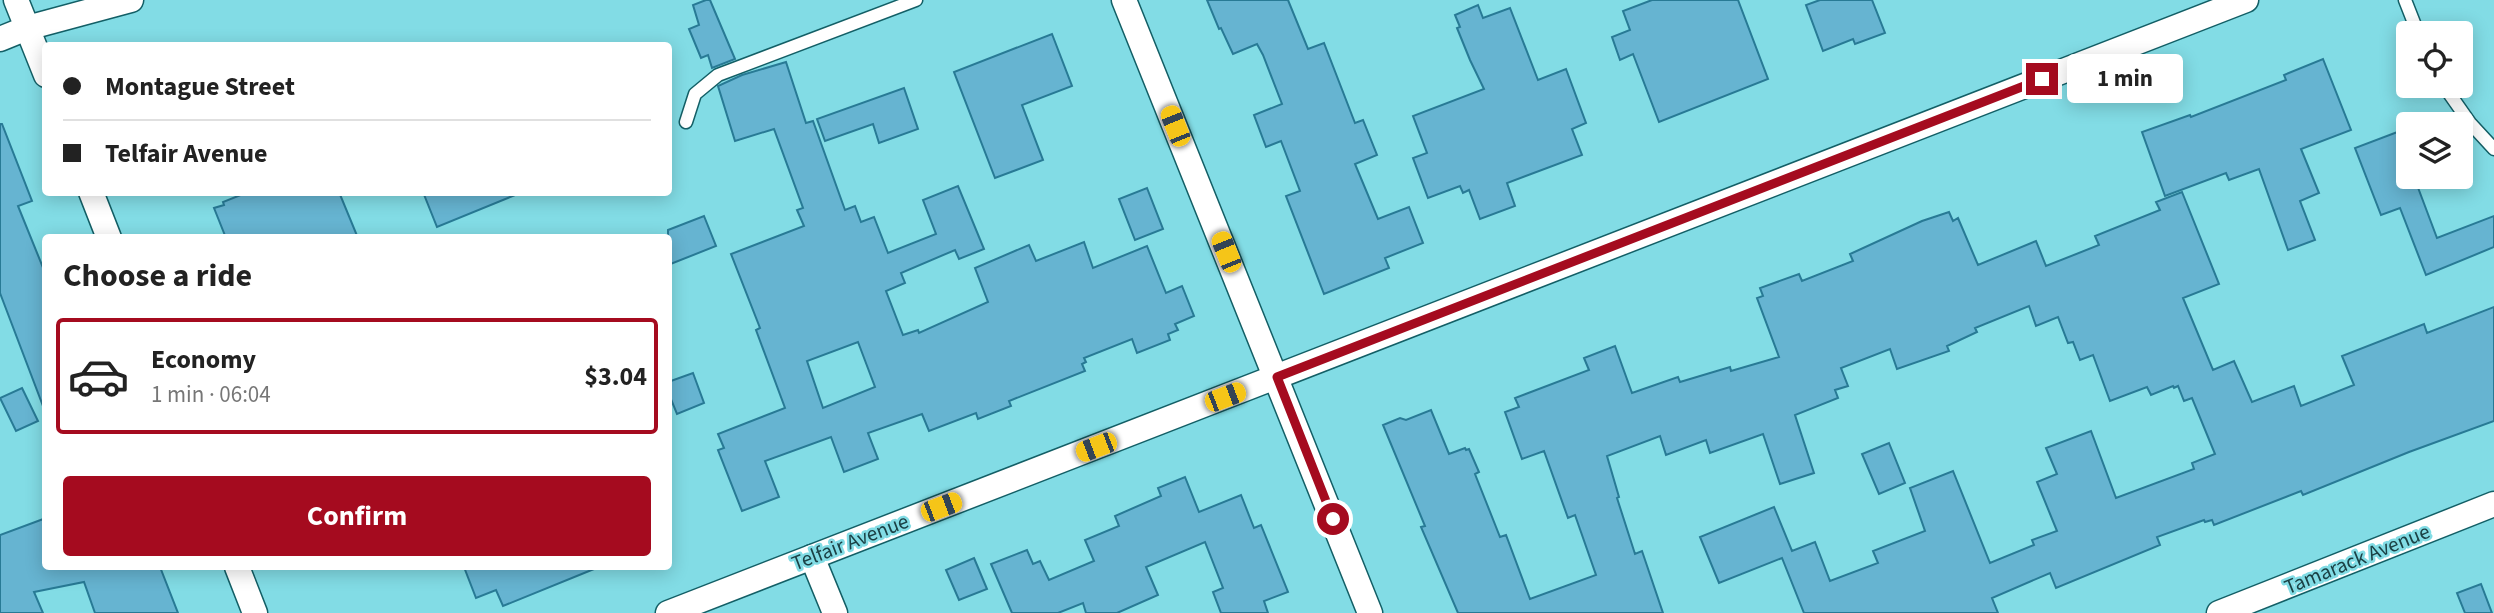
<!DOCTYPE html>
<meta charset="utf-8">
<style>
:root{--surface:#fff;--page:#f2f2f2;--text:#222;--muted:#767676;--line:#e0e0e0;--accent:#a50b1f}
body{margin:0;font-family:"Source Sans 3",sans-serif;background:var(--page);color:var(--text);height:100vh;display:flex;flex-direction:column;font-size:26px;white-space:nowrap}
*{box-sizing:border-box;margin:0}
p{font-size:23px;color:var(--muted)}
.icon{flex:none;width:38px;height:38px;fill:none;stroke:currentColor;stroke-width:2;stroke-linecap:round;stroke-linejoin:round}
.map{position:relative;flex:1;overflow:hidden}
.details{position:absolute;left:42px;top:234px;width:630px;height:336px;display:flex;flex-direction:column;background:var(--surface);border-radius:7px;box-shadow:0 4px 18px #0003}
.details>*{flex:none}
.guide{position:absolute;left:42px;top:42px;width:630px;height:154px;border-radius:7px;box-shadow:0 4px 18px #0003;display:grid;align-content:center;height:154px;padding:0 21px;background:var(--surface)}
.controls{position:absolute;left:2396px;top:21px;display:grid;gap:14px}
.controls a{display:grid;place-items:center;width:77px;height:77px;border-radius:7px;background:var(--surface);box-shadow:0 4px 18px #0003;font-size:35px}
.end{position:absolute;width:32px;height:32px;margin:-16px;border:9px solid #a50b1f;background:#fff;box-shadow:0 0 0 4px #fff}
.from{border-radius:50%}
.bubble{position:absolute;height:49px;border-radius:7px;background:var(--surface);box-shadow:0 4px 18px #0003;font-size:23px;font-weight:700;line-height:49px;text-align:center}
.car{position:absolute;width:21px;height:42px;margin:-21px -10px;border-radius:9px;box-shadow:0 0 5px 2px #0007;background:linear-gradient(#f5c518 24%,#345 0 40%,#f5c518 0 76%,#345 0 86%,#f5c518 0)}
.guide b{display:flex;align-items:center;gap:24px;height:66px;font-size:26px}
.guide b+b{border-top:2px solid var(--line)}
.guide i{width:18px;height:18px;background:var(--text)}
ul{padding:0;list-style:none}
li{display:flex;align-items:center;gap:21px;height:116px;margin:0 14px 10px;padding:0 7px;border:4px solid transparent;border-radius:7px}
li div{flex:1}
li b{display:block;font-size:26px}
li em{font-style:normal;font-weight:700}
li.selected{border-color:var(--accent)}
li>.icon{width:63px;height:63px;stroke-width:1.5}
h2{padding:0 21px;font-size:32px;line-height:84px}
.cta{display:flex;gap:14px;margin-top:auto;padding:14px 21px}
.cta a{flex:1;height:80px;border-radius:7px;background:var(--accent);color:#fff;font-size:28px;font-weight:700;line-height:80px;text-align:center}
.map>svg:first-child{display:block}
</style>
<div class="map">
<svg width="2494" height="613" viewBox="0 0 2494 613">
<rect width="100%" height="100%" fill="#82dce5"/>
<g fill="#66b4d1" stroke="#287a95" stroke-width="2" fill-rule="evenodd">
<path d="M706 0H710L735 59 712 68 708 55 701 58 689 29 699 25 693 5Z"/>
<path d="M1207 0H1288L1308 49 1324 43 1355 123 1363 120 1377 155 1355 164 1378 219 1409 207 1423 243 1385 258 1389 268 1324 294 1286 196 1300 191 1281 141 1266 147 1254 115 1282 104 1263 55 1257 44 1233 54 1221 28 1219 29Z"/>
<path d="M1652 0H1738L1768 79 1659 122 1633 54 1620 60 1612 37 1630 30 1623 11Z"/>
<path d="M1820 0H1872L1885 33 1855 44 1853 39 1823 51 1806 5Z"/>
<path d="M1478 5 1483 18 1510 8 1538 80 1566 69 1586 123 1572 129 1582 155 1507 183 1515 206 1480 219 1469 190 1463 193 1460 186 1428 198 1413 158 1427 153 1413 116 1484 89 1470 60 1457 28 1460 27 1455 15Z"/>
<path d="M1052 34 1072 86 1022 105 1043 160 995 178 954 72Z"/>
<path d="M2323 59 2351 130 2301 149 2319 193 2300 201 2315 240 2288 250 2259 169 2229 180 2226 173 2165 196 2142 132 2190 115 2191 117 2286 80 2284 75Z"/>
<path d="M786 62 806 123 813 121 845 210 855 206 861 222 874 217 888 253 936 234 923 200 958 186 984 249 959 259 955 250 901 273 905 283 886 291 903 335 918 330 919 333 988 302 975 268 1029 245 1036 261 1084 242 1093 268 1147 246 1166 293 1182 286 1194 316 1175 324 1178 330 1168 334 1170 340 1137 353 1132 339 1084 358 1086 362 1082 364 1085 371 1009 401 1011 406 978 419 976 413 929 431 922 414 868 433 878 459 844 472 831 437 765 461 779 497 742 511 718 450 724 448 718 434 785 408 756 330 760 328 731 254 804 226 797 210 803 208 774 129 735 141 718 86 742 75ZM858 342 875 387 823 408 807 361Z"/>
<path d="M904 88 918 129 879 143 873 124 825 141 817 119Z"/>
<path d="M0 124H2L32 201 18 206 46 275V406H43L0 293Z"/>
<path d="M2408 128V177H2414L2437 238 2494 216V247L2426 275 2400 208 2381 215 2355 148Z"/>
<path d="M1147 188 1163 229 1135 240 1119 199Z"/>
<path d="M248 192H339L358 238H226L214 208 224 205 223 202Z"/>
<path d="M423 192H520V193L437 227Z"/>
<path d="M2182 192 2219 284 2183 298 2213 370 2234 361 2252 402 2294 386 2301 406 2354 385 2342 356 2424 324 2427 333 2494 307V421L2409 452 2303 495 2301 491 2214 525 2212 520 2205 522 2204 520 2157 537 2160 545 2056 588 2050 573 1992 598 1998 613H1804L1782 558 1719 583 1700 537 1774 507 1792 551 1815 542 1830 581 1878 563 1873 551 1925 531 1910 488 1953 471 1990 563 2034 545 2032 540 2057 531 2037 482 2057 474 2046 448 2091 431 2116 498 2194 469 2192 463 2215 454 2192 398 2184 401 2178 386 2174 388 2173 386 2151 395 2147 387 2110 401 2093 355 2080 360 2073 342 2068 343 2058 317 2036 326 2029 306 1975 328 1977 332 1947 346 1949 351 1897 369 1890 349 1841 368 1848 386 1835 390 1838 398 1795 415 1814 473 1780 484 1763 434 1710 453 1706 440 1666 455 1660 436 1607 456 1619 497 1617 498 1635 554 1642 551 1663 613H1458L1421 527 1425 526 1383 425 1400 418 1406 420 1431 410 1449 454 1465 448 1466 450 1469 449 1479 472 1475 474 1500 537 1506 535 1530 599 1596 575 1575 515 1568 518 1544 451 1522 459 1505 412 1519 407 1515 398 1589 370 1584 358 1615 346 1632 393 1678 377 1680 382 1730 367 1731 371 1779 357 1757 298 1763 296 1760 288 1799 274 1802 281 1853 261 1850 254 1922 221 1949 212 1953 221 1958 218 1978 265 2036 241 2046 266 2099 245 2095 236 2160 210 2156 202Z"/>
<path d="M704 216 716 246 668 265V230Z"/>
<path d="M693 373 704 403 677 414 668 392V382Z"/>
<path d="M22 388 38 421 16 431 0 398Z"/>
<path d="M1889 443 1905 483 1879 494 1862 454Z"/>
<path d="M1185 477 1199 512 1241 495 1254 528 1261 525 1288 592 1264 601 1268 613H1221L1213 592 1223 588 1205 542 1146 567 1158 595 1117 613H1086L1083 603 1058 613H1012L991 564 1027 550 1033 564 1040 561 1049 580 1094 561 1085 540 1119 526 1115 516 1161 496 1158 488Z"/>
<path d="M46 518V567H160L178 613H95L84 582 34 592 43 613H0V535Z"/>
<path d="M974 558 987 589 959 600 946 570Z"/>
<path d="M464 567H594V569L503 606 496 590 476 598Z"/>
<path d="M2481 584 2492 613H2465L2457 593Z"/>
</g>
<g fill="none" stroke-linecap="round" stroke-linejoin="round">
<g stroke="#135f66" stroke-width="15">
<g id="lane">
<path d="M2405 0 2418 33"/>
<path d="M2444 86 2470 123 2494 149"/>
<path d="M686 122 695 94 718 75 916 0"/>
</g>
</g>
<g stroke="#135f66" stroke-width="27">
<g id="street">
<path d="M16 0 46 75"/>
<path d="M1124 0 1370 613"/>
<path d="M0 39 27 28 131 0"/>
<path d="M91 192 109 238"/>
<path d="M812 557 835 613"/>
<path d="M237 567 255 613"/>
<path d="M668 613 2246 0"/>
<path d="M2219 613 2494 504"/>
</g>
</g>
<use href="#lane" stroke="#fff" stroke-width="12"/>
<use href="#street" stroke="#fff" stroke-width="24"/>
</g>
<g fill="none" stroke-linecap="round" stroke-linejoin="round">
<path stroke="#a50b1f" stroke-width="9" d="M1333 519 1277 377 2042 79"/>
</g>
<g text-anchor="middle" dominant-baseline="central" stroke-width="5" stroke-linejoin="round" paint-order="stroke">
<g font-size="21" fill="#1b4145" stroke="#82dce5">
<text transform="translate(850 542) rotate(-21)">Telfair Avenue</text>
<text transform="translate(2357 559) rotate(-22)">Tamarack Avenue</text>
</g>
</g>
</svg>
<div class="controls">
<a><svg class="icon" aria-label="locate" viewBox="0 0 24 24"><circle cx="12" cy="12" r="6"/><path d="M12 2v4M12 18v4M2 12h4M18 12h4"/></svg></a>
<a><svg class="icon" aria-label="layers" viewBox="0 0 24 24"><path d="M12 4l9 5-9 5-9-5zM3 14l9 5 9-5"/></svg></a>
</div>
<i class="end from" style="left:1333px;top:519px"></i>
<i class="end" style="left:2042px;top:79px"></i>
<div class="bubble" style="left:2067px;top:54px;width:116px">1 min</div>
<i class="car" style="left:1175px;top:126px;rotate:338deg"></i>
<i class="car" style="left:1226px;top:252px;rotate:338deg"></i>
<i class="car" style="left:1225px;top:397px;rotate:69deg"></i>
<i class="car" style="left:1096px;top:447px;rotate:249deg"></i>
<i class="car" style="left:941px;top:507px;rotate:69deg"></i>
<div class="guide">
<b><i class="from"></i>Montague Street</b>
<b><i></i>Telfair Avenue</b>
</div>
<section class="details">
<h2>Choose a ride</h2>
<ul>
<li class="selected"><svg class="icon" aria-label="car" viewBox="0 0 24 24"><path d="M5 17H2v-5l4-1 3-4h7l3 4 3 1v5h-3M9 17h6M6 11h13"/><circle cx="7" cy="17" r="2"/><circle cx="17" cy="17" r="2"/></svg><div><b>Economy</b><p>1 min · 06:04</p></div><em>$3.04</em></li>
</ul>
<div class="cta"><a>Confirm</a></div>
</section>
</div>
